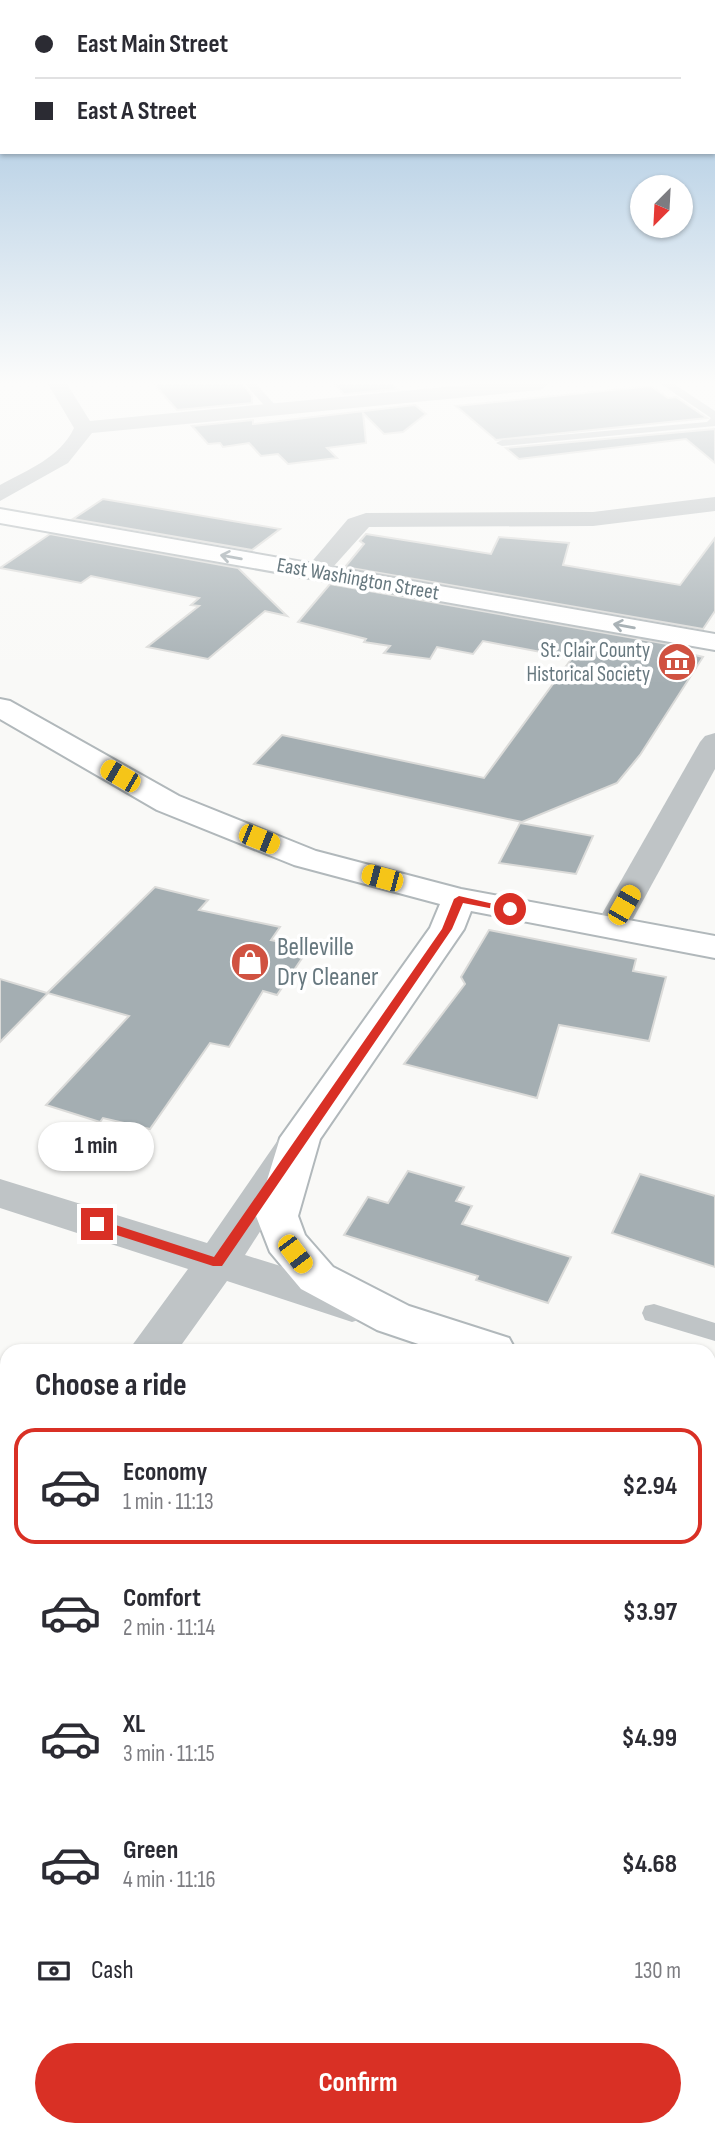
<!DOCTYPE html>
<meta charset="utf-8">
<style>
:root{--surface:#fff;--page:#f2f2f3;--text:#2b2b33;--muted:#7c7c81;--line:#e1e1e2;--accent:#d93025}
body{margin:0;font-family:"Sofia Sans Condensed",sans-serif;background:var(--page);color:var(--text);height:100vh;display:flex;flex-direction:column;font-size:26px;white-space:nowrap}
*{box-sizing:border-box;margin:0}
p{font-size:23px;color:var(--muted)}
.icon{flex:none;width:38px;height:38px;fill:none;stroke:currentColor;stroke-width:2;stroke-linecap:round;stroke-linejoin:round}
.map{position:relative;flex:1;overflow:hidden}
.drawer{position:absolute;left:0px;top:1344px;width:716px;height:793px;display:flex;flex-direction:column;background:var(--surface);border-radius:21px 21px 0 0;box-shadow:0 2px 5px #0004}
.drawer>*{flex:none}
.hud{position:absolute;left:0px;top:0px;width:716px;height:154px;box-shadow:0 2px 5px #0004;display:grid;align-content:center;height:154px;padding:0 35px;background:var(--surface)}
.needle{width:46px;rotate:204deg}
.controls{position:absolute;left:630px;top:175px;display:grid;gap:14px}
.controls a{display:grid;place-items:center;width:63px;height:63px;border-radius:50%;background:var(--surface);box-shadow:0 2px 5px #0004;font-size:35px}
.end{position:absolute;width:32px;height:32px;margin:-16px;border:9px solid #d93025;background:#fff;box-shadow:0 0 0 4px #fff}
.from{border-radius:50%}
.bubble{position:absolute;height:49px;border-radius:24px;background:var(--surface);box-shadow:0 2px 5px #0004;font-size:23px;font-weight:700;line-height:49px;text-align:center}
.car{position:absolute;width:21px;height:42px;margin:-21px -10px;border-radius:9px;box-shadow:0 0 5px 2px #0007;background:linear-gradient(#f5c518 24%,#345 0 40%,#f5c518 0 76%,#345 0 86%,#f5c518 0)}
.hud b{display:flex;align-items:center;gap:24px;height:66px;font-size:26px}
.hud b+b{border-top:2px solid var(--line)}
.hud i{width:18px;height:18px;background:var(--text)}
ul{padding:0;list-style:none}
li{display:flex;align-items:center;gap:21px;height:116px;margin:0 14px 10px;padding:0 21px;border:4px solid transparent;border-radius:21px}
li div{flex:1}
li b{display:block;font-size:26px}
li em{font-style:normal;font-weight:700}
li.on{border-color:var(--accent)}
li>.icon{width:63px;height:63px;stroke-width:1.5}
h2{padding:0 35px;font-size:32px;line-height:84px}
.pay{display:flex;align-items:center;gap:18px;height:77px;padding:0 35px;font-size:26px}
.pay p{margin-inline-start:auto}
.primary-button{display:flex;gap:14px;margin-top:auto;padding:14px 35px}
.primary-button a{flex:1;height:80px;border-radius:42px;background:var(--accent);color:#fff;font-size:28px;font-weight:700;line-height:80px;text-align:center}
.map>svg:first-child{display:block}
</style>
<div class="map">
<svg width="715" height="2136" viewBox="0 0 715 2136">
<rect width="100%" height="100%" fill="#f9f9f7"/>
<g fill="#a4aeb2" stroke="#dbdbd9" stroke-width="2">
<path d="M154 384H243L252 396V403L177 410Z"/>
<path d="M334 384H393L398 389 344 394Z"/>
<path d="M651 386 668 398 676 397 707 418 496 440 456 406Z"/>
<path d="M415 405 426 414 403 432 384 434 363 413 366 443 327 448 337 458 288 464 278 454 261 456 249 443 223 447 220 443 208 444 192 426 253 420V424Z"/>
<path d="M715 429V463L686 439 519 459 506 448Z"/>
<path d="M103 499 280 529 252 550 73 519Z"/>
<path d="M50 534 238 568 287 616 265 611 208 659 147 647 199 606 191 605 199 598 91 576 81 583 0 568Z"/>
<path d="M366 534 491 554 499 537 569 543 563 565 680 585 715 538V611L703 629 345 567 364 544 360 541Z"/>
<path d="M330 584 690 648 686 653 703 657 640 755 617 783 522 822 254 764 282 735 484 778 572 658 483 641 473 654 437 647 430 659 384 653 390 646 364 642 366 639 298 622Z"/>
<path d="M520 823 593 836 576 874 499 863Z"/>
<path d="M155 887 208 900 199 910 280 927 271 940 309 948 277 995 263 991 229 1047 210 1043 150 1129 103 1118 100 1122 46 1105 129 1016 48 993 0 1042V979L47 993Z"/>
<path d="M489 930 636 959 633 971 666 977 649 1041 559 1025 537 1098 404 1064 465 984 461 977Z"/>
<path d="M408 1171 464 1187 456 1201 472 1206 462 1224 571 1257 548 1303 476 1280 478 1276 344 1235 368 1197 388 1203Z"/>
<path d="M640 1174 715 1196V1267L612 1233Z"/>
</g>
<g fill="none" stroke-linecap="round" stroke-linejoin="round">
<g stroke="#b1b8bb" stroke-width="4">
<g id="secondary">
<path d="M0 509 715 634V650L0 523Z"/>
<path d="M0 699 10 701 179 796 316 851 461 889 715 936V958L471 911 464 929 320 1139 298 1216 305 1235 333 1267 409 1306 509 1338 516 1351H439L377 1330 301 1289 270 1252 256 1216 280 1138 430 928 440 904 294 865 157 810 0 719Z"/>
<path d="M709 1403 715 1405V1444L709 1442Z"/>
</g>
</g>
<g fill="#bfc4c6" fill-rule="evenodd">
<path d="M245 384H256L278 408V412H270Z"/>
<path d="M661 384H674L715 411V426L502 446 496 443 502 440 707 422 711 418Z"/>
<path d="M654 1304 715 1323V1341L645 1320 642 1313 645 1306Z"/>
<path d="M0 1561 7 1564V1590L0 1587Z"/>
<path d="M709 1855 715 1857V1891L709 1889Z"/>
</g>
<g fill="#bfc4c6" fill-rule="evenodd">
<path d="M48 384H67L90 421 476 384H549L540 390 92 433 68 463 0 501V485C27 470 60 458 74 428Z"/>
<path d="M715 497V511L593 526 369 527 324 577H306L303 572 348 519 366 513 593 512Z"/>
<path d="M715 733V769L628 928 623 935 611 938 599 935 594 928 700 742 705 736Z"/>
<path d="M292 1136 306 1140 312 1150 245 1255 368 1293 375 1305 368 1317 352 1322 227 1281 177 1351H128L188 1269 0 1208V1179L207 1243 278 1140Z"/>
<path d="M7 1520V1571L0 1573V1522Z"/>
</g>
<use href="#secondary" fill="#fff" fill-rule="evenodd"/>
</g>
<defs><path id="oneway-shaft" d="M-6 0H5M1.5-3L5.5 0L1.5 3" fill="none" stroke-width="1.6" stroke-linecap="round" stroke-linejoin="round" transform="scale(1.75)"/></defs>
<g stroke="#95a0a5">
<use href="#oneway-shaft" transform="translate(231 557) rotate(-170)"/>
<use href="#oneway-shaft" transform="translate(624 626) rotate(-170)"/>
</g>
<linearGradient id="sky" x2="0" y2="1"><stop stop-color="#94bada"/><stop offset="0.56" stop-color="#fcfcfb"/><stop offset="1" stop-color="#fcfcfb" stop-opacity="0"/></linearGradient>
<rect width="715" height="684" fill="url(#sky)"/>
<path fill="#d93025" d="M459 896 515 909 510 912 463 903 452 929 222 1266H213L92 1227 90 1224 97 1219 214 1257 442 929 454 899Z"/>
<defs>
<g id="museum-disc" transform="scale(2.0125)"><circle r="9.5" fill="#d05241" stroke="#fff"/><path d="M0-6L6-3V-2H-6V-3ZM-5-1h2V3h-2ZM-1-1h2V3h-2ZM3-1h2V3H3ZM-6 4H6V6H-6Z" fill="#fff"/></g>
<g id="shop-disc" transform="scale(2.0125)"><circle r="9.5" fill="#d05241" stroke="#fff"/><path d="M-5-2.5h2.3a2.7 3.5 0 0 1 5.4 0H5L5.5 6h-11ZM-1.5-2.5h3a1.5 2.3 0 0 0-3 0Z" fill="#fff"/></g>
</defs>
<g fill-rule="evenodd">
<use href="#museum-disc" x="677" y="662"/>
<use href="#shop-disc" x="250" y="962"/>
</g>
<g text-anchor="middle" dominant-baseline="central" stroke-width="7" stroke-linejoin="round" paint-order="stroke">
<g font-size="21" fill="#67787f" stroke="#fff">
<text transform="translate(358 579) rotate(10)">East Washington Street</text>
</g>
<g font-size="21" fill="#67787f" stroke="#fff" text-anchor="end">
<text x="650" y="650">St. Clair County<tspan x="650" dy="24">Historical Society</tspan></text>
</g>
<g font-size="26" fill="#67787f" stroke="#fff" text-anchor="start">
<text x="277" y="947">Belleville<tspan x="277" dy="30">Dry Cleaner</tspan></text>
</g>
</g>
</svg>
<div class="controls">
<a><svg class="needle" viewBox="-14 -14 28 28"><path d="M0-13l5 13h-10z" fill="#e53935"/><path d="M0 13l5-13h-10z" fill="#7c7c81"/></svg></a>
</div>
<i class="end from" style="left:510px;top:909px"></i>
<i class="end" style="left:97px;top:1224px"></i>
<div class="bubble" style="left:38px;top:1122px;width:116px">1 min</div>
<i class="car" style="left:120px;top:776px;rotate:300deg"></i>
<i class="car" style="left:259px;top:839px;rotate:112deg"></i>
<i class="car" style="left:382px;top:878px;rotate:285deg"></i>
<i class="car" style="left:624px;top:905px;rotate:30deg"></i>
<i class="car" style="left:295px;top:1254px;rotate:143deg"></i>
<div class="hud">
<b><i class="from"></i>East Main Street</b>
<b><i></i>East A Street</b>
</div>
<section class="drawer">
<h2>Choose a ride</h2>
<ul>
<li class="on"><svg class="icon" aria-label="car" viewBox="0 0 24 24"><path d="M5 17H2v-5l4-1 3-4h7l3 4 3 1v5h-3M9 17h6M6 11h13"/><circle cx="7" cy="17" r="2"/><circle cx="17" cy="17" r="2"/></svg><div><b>Economy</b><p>1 min · 11:13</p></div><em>$2.94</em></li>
<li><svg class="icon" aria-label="car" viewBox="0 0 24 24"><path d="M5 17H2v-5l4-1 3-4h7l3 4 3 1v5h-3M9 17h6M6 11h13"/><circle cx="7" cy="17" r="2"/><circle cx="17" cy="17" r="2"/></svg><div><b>Comfort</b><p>2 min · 11:14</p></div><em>$3.97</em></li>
<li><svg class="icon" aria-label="car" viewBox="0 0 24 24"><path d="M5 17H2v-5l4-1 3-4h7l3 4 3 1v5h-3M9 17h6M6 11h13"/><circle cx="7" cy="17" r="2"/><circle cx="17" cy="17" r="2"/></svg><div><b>XL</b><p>3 min · 11:15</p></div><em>$4.99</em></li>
<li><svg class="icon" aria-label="car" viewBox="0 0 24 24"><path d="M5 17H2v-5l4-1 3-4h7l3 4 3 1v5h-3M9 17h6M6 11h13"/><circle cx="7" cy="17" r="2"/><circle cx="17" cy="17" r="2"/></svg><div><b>Green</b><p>4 min · 11:16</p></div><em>$4.68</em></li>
</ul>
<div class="pay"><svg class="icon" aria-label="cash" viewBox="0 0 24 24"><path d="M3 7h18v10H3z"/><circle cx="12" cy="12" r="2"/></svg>Cash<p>130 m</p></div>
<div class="primary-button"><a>Confirm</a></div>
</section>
</div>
